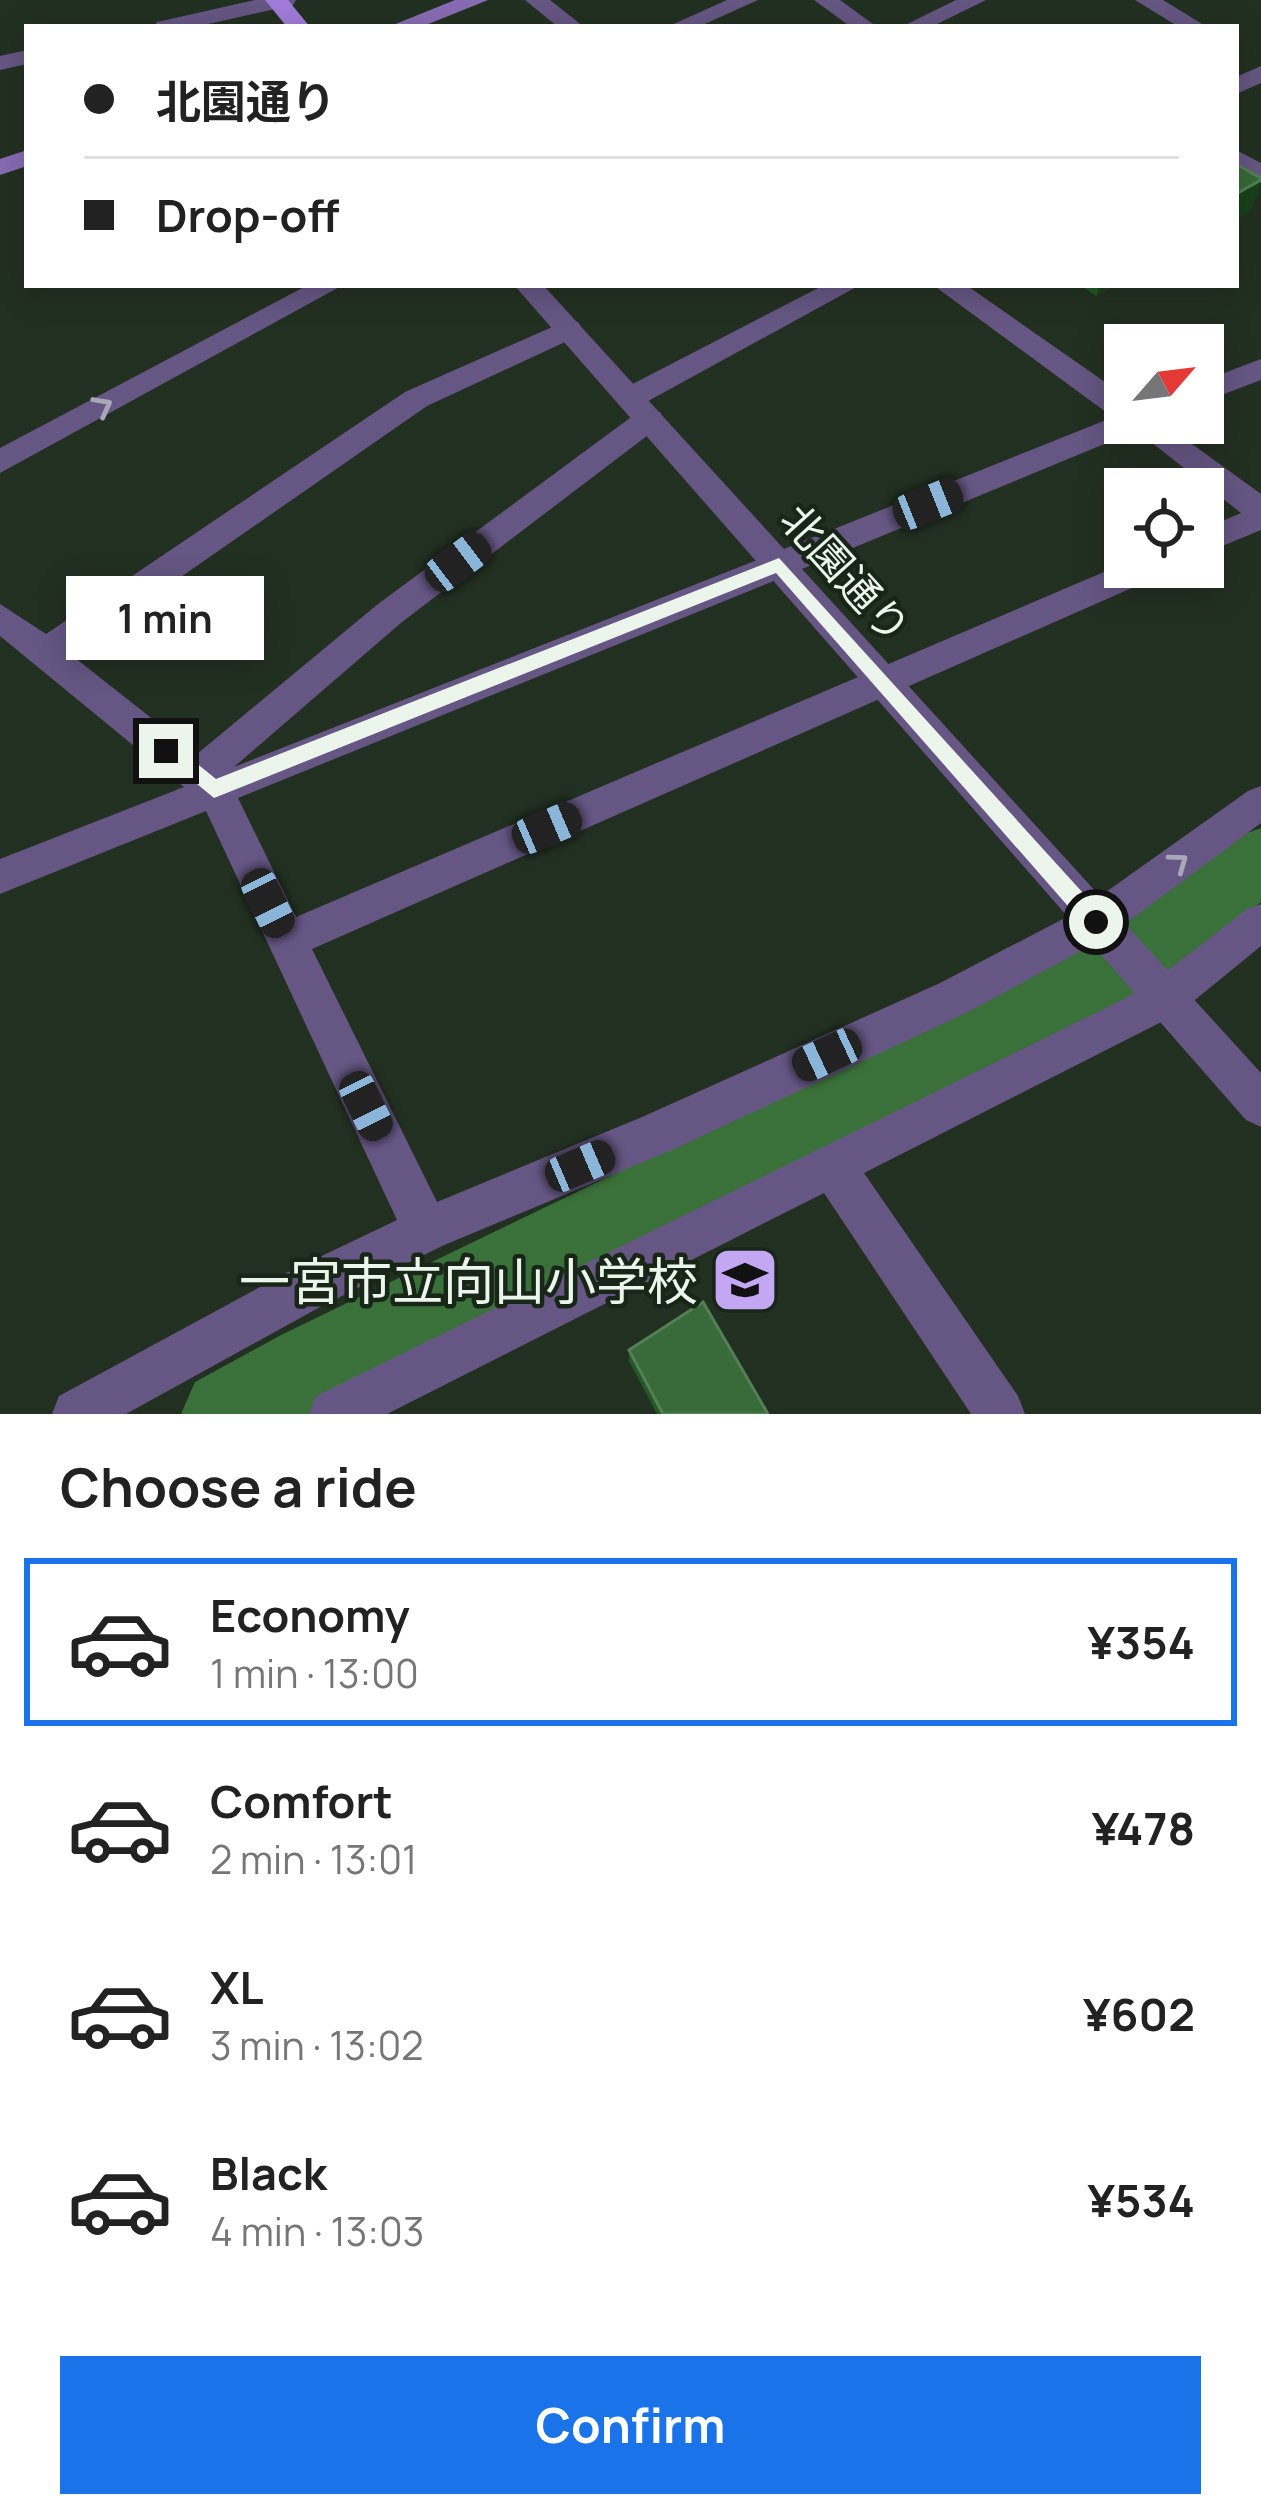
<!DOCTYPE html>
<meta charset="utf-8">
<style>
:root{--surface:#fff;--page:#f6f6f6;--text:#222;--muted:#767676;--line:#e0e0e0;--accent:#1a73e8}
body{margin:0;font-family:Manrope,"Noto Sans JP",sans-serif;background:var(--page);color:var(--text);height:100vh;display:flex;flex-direction:column;font-size:45px;white-space:nowrap}
*{box-sizing:border-box;margin:0}
p{font-size:39px;color:var(--muted)}
.icon{flex:none;width:66px;height:66px;fill:none;stroke:currentColor;stroke-width:2;stroke-linecap:round;stroke-linejoin:round}
.map{position:relative;height:1414px;overflow:hidden}
.side{display:flex;flex-direction:column;background:var(--surface);flex:1}
.side>*{flex:none}
.banner{position:absolute;left:24px;top:24px;width:1215px;height:264px;border-radius:0px;box-shadow:0 6px 30px #0003;display:grid;align-content:center;height:264px;padding:0 60px;background:var(--surface)}
.needle{width:78px;rotate:62deg}
.buttons{position:absolute;left:1104px;top:324px;display:grid;gap:24px}
.buttons a{display:grid;place-items:center;width:120px;height:120px;border-radius:0px;background:var(--surface);box-shadow:0 6px 30px #0003;font-size:60px}
.end{position:absolute;width:54px;height:54px;margin:-27px;border:15px solid #ecf5eb;background:#111;box-shadow:0 0 0 6px #111}
.from{border-radius:50%}
.bubble{position:absolute;height:84px;border-radius:0px;background:var(--surface);box-shadow:0 6px 30px #0003;font-size:39px;font-weight:700;line-height:84px;text-align:center}
.car{position:absolute;width:36px;height:72px;margin:-36px -18px;border-radius:15px;box-shadow:0 0 9px 3px #0007;background:linear-gradient(#222 24%,#8ab4d8 0 40%,#222 0 76%,#8ab4d8 0 86%,#222 0)}
.banner b{display:flex;align-items:center;gap:42px;height:114px;font-size:45px}
.banner b+b{border-top:3px solid var(--line)}
.banner i{width:30px;height:30px;background:var(--text)}
ul{padding:0;list-style:none}
li{display:flex;align-items:center;gap:36px;height:168px;margin:0 24px 18px;padding:0 36px;border:6px solid transparent;border-radius:0px}
li div{flex:1}
li b{display:block;font-size:45px}
li em{font-style:normal;font-weight:700}
li.active{border-color:var(--accent)}
li>.icon{width:108px;height:108px;stroke-width:1.5}
h2{padding:0 60px;font-size:54px;line-height:144px}
.primary-button{display:flex;gap:24px;margin-top:auto;padding:24px 60px}
.primary-button a{flex:1;height:138px;border-radius:0px;background:var(--accent);color:#fff;font-size:48px;font-weight:700;line-height:138px;text-align:center}
.map>svg:first-child{display:block}
</style>
<div class="map">
<svg width="1261" height="1414" viewBox="0 0 1261 1414">
<rect width="100%" height="100%" fill="#223021"/>
<g fill="none" stroke-linecap="round" stroke-linejoin="round">
<path fill="#3a713a" fill-rule="evenodd" d="M1261 828V902L1154 989 317 1414H181L195 1382 283 1334 1100 939 1236 837Z"/>
<g fill="#665683" fill-rule="evenodd">
<path d="M255 0H296L293 5 195 27H154L157 22Z"/>
<path d="M525 0H550L584 27H558Z"/>
<path d="M727 0H758L698 27H667Z"/>
<path d="M814 0H840L877 27H851Z"/>
<path d="M956 0H986L931 27H901Z"/>
<path d="M1135 0H1163L1207 27H1179Z"/>
<path d="M27 50V64L0 70V56Z"/>
<path d="M1261 66V83L1236 94V77Z"/>
<path d="M1236 150 1261 163V182L1236 169Z"/>
<path d="M308 285H343L0 473V448Z"/>
<path d="M824 285H860L641 405H619L615 398 619 391Z"/>
<path d="M933 285H966L1125 396V421L1114 418Z"/>
<path d="M568 320 578 322 582 329 578 336 427 406 70 654 197 754 378 604 638 412H660L664 419 660 426 402 622 234 767 767 556 779 553 791 556 796 565 791 574 238 798 296 917 1125 563V567H1164L1159 576 312 949 437 1202 642 1117 940 983 1082 909 1248 791 1261 786V823L1110 935 970 1011 674 1149 442 1246 320 1307 126 1414H52L59 1396 286 1273 397 1220 206 811 0 894V859L184 787 0 636V604L46 634 405 392Z"/>
<path d="M1127 423H1163L1261 494V530L1203 554V529L1241 513Z"/>
<path d="M1261 904V946L1179 1013 864 1173 1018 1396 1025 1414H971L824 1193 387 1414H309L316 1396 1116 1003 1149 985 1247 909Z"/>
</g>
<g fill="#665683" fill-rule="evenodd">
<path d="M514 285H543L784 549 1116 416 1125 413V423H1142L1138 430 802 569 1261 1073V1127L1246 1120Z"/>
<path d="M1261 359V380L1203 402V381Z"/>
</g>
<g fill="#886cb4" fill-rule="evenodd">
<path d="M455 0H488L421 27H388Z"/>
<path d="M27 150V166L0 175V159Z"/>
</g>
<path fill="#a17cda" fill-rule="evenodd" d="M265 0H288L310 27H287Z"/>
</g>
<g fill="#225925">
<path d="M1080 285H1116L1096 296Z"/>
<path d="M629 1350 768 1414H657L629 1361Z"/>
</g>
<g fill="#19411a">
<path d="M1261 180V185L1249 213 1236 220V194Z"/>
<path d="M1100 285H1116L1096 296Z"/>
</g>
<g fill="#386a3a" stroke="#547f56" stroke-width="3">
<path d="M1236 164 1261 178V180L1236 194Z"/>
<path d="M703 1302 768 1414H663L629 1350Z"/>
</g>
<defs><path id="oneway-chevron" d="M-2-3.5L2.5 0L-2 3.5" fill="none" stroke-width="1.6" stroke-linecap="round" stroke-linejoin="round" transform="scale(3)"/></defs>
<g stroke="#a9a6b7">
<use href="#oneway-chevron" transform="translate(103 406) rotate(-28)"/>
<use href="#oneway-chevron" transform="translate(1179 862) rotate(-36)"/>
</g>
<path fill="#ecf5eb" d="M779 558 1103 915V929H1088L776 573 214 798 157 751 159 745H174L216 779Z"/>
<defs>
<g id="school-square" transform="scale(3.45)"><rect x="-9" y="-9" width="18" height="18" rx="4" fill="#c3a7f2" stroke="#182618"/><path d="M0-5L7-2L0 1L-7-2ZM-4 1L0 2.5L4 1V4Q0 6-4 4Z" fill="#111"/></g>
</defs>
<g fill-rule="evenodd">
<use href="#school-square" x="745" y="1280"/>
</g>
<g text-anchor="middle" dominant-baseline="central" stroke-width="9" stroke-linejoin="round" paint-order="stroke">
<g font-size="42" fill="#ecf5eb" stroke="#182618">
<text transform="translate(846 573) rotate(48)">北園通り</text>
</g>
<g font-size="51" fill="#ecf5eb" stroke="#182618" text-anchor="end">
<text x="698" y="1280">一宮市立向山小学校</text>
</g>
</g>
</svg>
<div class="buttons">
<a><svg class="needle" viewBox="-14 -14 28 28"><path d="M0-13l5 13h-10z" fill="#e53935"/><path d="M0 13l5-13h-10z" fill="#767676"/></svg></a>
<a><svg class="icon" aria-label="locate" viewBox="0 0 24 24"><circle cx="12" cy="12" r="6"/><path d="M12 2v4M12 18v4M2 12h4M18 12h4"/></svg></a>
</div>
<i class="end from" style="left:1096px;top:922px"></i>
<i class="end" style="left:166px;top:751px"></i>
<div class="bubble" style="left:66px;top:576px;width:198px">1 min</div>
<i class="car" style="left:928px;top:504px;rotate:68deg"></i>
<i class="car" style="left:458px;top:562px;rotate:53deg"></i>
<i class="car" style="left:547px;top:828px;rotate:67deg"></i>
<i class="car" style="left:268px;top:903px;rotate:154deg"></i>
<i class="car" style="left:827px;top:1055px;rotate:245deg"></i>
<i class="car" style="left:366px;top:1106px;rotate:154deg"></i>
<i class="car" style="left:580px;top:1166px;rotate:67deg"></i>
<div class="banner">
<b><i class="from"></i>北園通り</b>
<b><i></i>Drop-off</b>
</div>
</div>
<section class="side">
<h2>Choose a ride</h2>
<ul>
<li class="active"><svg class="icon" aria-label="car" viewBox="0 0 24 24"><path d="M5 17H2v-5l4-1 3-4h7l3 4 3 1v5h-3M9 17h6M6 11h13"/><circle cx="7" cy="17" r="2"/><circle cx="17" cy="17" r="2"/></svg><div><b>Economy</b><p>1 min · 13:00</p></div><em>¥354</em></li>
<li><svg class="icon" aria-label="car" viewBox="0 0 24 24"><path d="M5 17H2v-5l4-1 3-4h7l3 4 3 1v5h-3M9 17h6M6 11h13"/><circle cx="7" cy="17" r="2"/><circle cx="17" cy="17" r="2"/></svg><div><b>Comfort</b><p>2 min · 13:01</p></div><em>¥478</em></li>
<li><svg class="icon" aria-label="car" viewBox="0 0 24 24"><path d="M5 17H2v-5l4-1 3-4h7l3 4 3 1v5h-3M9 17h6M6 11h13"/><circle cx="7" cy="17" r="2"/><circle cx="17" cy="17" r="2"/></svg><div><b>XL</b><p>3 min · 13:02</p></div><em>¥602</em></li>
<li><svg class="icon" aria-label="car" viewBox="0 0 24 24"><path d="M5 17H2v-5l4-1 3-4h7l3 4 3 1v5h-3M9 17h6M6 11h13"/><circle cx="7" cy="17" r="2"/><circle cx="17" cy="17" r="2"/></svg><div><b>Black</b><p>4 min · 13:03</p></div><em>¥534</em></li>
</ul>
<div class="primary-button"><a>Confirm</a></div>
</section>
